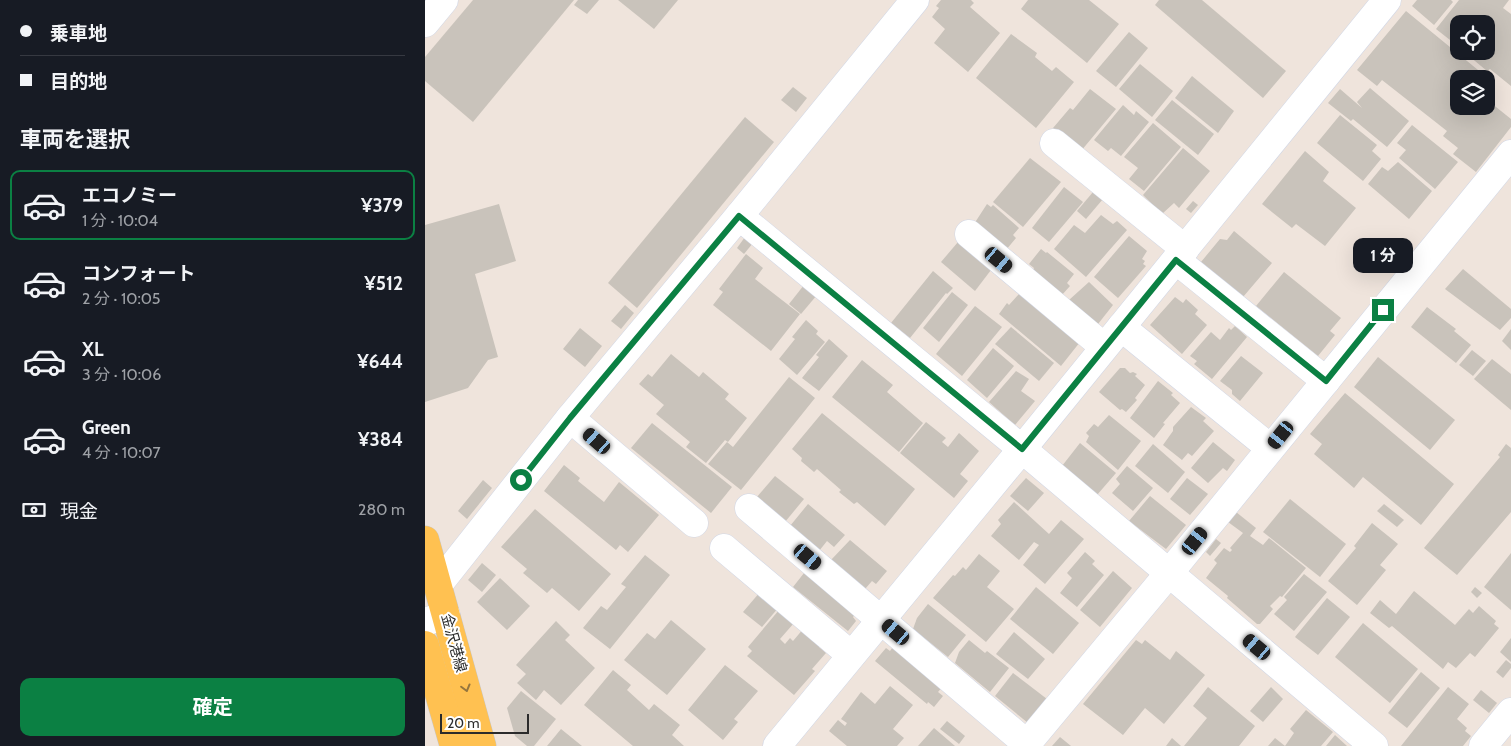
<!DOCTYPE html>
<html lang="ja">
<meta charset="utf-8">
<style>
:root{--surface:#171b24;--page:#242831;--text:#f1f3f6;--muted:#9ea1a6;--line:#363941;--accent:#0b8043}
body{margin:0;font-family:Cabin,"Noto Sans JP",sans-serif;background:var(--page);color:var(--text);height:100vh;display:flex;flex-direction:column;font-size:19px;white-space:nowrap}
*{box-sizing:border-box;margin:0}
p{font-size:16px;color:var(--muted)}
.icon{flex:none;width:28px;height:28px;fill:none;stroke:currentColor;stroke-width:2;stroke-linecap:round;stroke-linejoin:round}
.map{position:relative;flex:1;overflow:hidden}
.drawer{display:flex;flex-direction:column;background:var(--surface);width:425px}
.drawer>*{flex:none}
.top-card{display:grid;align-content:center;height:110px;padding:0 20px;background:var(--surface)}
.buttons{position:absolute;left:1025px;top:15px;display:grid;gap:10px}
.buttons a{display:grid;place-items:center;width:45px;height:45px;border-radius:10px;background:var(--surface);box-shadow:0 5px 20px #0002;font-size:25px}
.scale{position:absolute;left:15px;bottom:12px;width:89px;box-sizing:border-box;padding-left:5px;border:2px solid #2b2b2b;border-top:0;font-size:14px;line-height:18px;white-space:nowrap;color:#2b2b2b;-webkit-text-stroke:4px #fff;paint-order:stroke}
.end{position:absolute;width:22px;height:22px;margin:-11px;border:6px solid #0b8043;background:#fff;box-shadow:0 0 0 2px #fff}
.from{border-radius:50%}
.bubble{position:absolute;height:35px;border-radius:10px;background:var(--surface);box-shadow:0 5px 20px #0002;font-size:16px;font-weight:700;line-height:35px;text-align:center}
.car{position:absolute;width:15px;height:30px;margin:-15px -8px;border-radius:6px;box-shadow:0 0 4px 1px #0007;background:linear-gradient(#222 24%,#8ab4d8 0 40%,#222 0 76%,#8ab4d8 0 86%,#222 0)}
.top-card b{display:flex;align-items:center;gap:18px;height:48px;font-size:19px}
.top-card b+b{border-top:1px solid var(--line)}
.top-card i{width:12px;height:12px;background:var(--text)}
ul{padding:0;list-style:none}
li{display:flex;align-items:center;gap:15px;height:70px;margin:0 10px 8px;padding:0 10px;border:2px solid transparent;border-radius:10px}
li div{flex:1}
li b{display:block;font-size:19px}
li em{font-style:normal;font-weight:700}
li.active{border-color:var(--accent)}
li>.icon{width:45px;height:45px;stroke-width:1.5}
h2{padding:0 20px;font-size:22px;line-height:60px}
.pay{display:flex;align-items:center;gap:12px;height:55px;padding:0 20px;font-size:19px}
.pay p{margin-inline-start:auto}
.cta{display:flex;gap:10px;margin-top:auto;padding:10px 20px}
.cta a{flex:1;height:58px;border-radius:10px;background:var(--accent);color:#fff;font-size:20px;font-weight:700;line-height:58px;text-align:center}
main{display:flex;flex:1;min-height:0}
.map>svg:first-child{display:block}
</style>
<main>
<section class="drawer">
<div class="top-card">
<b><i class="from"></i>乗車地</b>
<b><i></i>目的地</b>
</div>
<h2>車両を選択</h2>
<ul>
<li class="active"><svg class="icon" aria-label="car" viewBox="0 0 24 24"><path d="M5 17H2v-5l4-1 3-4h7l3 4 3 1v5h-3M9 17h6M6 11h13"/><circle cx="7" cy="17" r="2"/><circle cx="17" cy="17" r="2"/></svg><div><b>エコノミー</b><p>1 分 · 10:04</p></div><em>¥379</em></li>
<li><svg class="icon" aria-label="car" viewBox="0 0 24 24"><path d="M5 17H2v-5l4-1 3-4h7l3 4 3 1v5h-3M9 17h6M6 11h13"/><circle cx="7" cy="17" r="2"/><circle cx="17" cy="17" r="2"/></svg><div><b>コンフォート</b><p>2 分 · 10:05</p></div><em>¥512</em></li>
<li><svg class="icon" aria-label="car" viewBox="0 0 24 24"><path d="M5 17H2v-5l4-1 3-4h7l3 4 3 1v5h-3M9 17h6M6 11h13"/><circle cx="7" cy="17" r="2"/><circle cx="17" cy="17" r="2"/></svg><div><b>XL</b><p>3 分 · 10:06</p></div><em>¥644</em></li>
<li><svg class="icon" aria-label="car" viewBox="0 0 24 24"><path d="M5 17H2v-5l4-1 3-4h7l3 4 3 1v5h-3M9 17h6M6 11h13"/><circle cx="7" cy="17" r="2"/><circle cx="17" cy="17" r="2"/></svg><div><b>Green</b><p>4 分 · 10:07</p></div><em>¥384</em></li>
</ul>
<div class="pay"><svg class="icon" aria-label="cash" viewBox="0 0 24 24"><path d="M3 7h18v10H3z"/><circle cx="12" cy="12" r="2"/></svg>現金<p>280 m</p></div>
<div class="cta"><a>確定</a></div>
</section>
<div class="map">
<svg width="1086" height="746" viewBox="0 0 1086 746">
<rect width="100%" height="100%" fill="#efe4dc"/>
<g fill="#c9c3bb">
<path d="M48 0H149L48 122 0 81V57Z"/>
<path d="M153 0H174L162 14 149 5Z"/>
<path d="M193 0H253L229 29Z"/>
<path d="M516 0H546L549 3 545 7 575 33 543 72 509 43 520 29 507 17 514 8 511 6Z"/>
<path d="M603 0H664L694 24 662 63 596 9Z"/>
<path d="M734 0H777L861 71 838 98 730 5Z"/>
<path d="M992 0H1026L1028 2 1009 25 987 6Z"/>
<path d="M1034 0H1084L1078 8 1086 14V86L1065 69 1062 71 1044 56 1047 54 1044 51H1061V24H1034V47L1011 29Z"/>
<path d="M981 11 1064 79H1034V106H1061V99L1086 119V127L1051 172 1028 154 1033 148 1018 136 1022 131 957 80 952 86 932 70Z"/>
<path d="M704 32 723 48 691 87 671 71Z"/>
<path d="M586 34 612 53 610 57 627 71 631 67 649 82 611 128 551 78Z"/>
<path d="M715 64 748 91 727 117 694 89Z"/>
<path d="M767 76 809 111 793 133 750 98Z"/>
<path d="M368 87 382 98 371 112 356 100Z"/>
<path d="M945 88 984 121 962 147 928 119 926 121 903 103 915 89 937 108 932 102Z"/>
<path d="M665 89 691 109 656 151 628 128 645 108 648 110Z"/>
<path d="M747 100 789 134 773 155 730 120Z"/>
<path d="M698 105 709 115 711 111 724 122 696 156 686 148 683 151 669 140Z"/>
<path d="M915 115 952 145 947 151 956 159 938 181 892 143Z"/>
<path d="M320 117 349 142 212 308 183 283Z"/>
<path d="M728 123 756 147 719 191 704 179 713 168 699 157Z"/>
<path d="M987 125 1033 162 1010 189 974 158 981 150 972 143Z"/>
<path d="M758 148 785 171 754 208 749 203 737 214 718 195Z"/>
<path d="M880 151 904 172 898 181 931 208 900 246 871 224 867 228 837 204Z"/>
<path d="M605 158 636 182 598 227 568 202Z"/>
<path d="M973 162 1007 191 984 219 943 184 957 167 963 171Z"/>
<path d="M639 187 658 202 624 242 607 228Z"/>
<path d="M668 192 678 199 661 219 652 211Z"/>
<path d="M768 201 773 205 766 213 761 209Z"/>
<path d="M74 204 91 261 50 274 73 357 63 360 43 388 0 402V225Z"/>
<path d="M562 204 566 207 568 205 594 228 588 235 591 238 581 250 549 224Z"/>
<path d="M676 215 688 224 692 221 702 230 661 277 629 249 649 225 660 233Z"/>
<path d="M809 231 847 263 818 297 776 262 795 239 802 240Z"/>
<path d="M704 236 722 251 717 259 720 261 718 264 721 266 693 298 669 277Z"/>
<path d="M320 237 328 243 319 254 312 248Z"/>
<path d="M533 242 566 270 550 291 516 262Z"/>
<path d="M616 249 621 253 622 252 649 274 642 283 645 286 636 296 607 272 609 268 604 264Z"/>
<path d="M321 254 338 268 330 279 375 314 346 351 288 305 298 292 294 289Z"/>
<path d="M1038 269 1086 309V318L1075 330 1020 289Z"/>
<path d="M508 271 528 288 522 294 521 293 485 338 466 323Z"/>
<path d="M859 272 916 318 905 331 910 335 893 356 831 306Z"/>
<path d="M664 282 688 305 673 324 644 300Z"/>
<path d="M379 285 392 295 376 314 364 304Z"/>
<path d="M527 292 543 305 514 342 498 328Z"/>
<path d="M594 294 655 342 636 366 574 314 582 303 584 305Z"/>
<path d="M750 297 758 303 761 299 773 310 770 314 782 325 757 354 725 325Z"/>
<path d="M200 305 209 313 196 329 186 321Z"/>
<path d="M550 306 577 327 537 376 511 354Z"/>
<path d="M1002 307 1031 329 1029 331 1046 345 1031 363 986 327Z"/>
<path d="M381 320 393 331 391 334 400 342 372 375 354 359 370 339 367 337Z"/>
<path d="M810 326 822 337 787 379 769 364 772 361 765 356 786 332 795 340 804 328 806 330Z"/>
<path d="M586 327 629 363 614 381 570 344Z"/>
<path d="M155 328 177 346 160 367 138 349Z"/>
<path d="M1086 329V350L1077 341Z"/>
<path d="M404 339 423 356 394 391 377 378 394 357 391 355Z"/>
<path d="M568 348 589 366 562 398 542 380Z"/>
<path d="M1047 350 1061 361 1048 376 1034 365Z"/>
<path d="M246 354 274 377 278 372 304 394 300 399 322 418 303 442 297 438 300 440 281 463 261 447 265 442 231 414 239 405 214 384 223 374 227 377Z"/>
<path d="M816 356 838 373 815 401 807 394V390L795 381Z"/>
<path d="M953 357 1030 420 1005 450 929 387Z"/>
<path d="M1067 359 1086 374V410L1049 379Z"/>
<path d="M437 360 468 385 462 392 498 423 474 452 407 397Z"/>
<path d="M695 368H700L705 373 708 372 712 374 710 376 720 385 710 398 712 400 701 412 697 409 695 410 674 392Z"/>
<path d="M591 371 604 379 596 391 610 401 590 425 564 402Z"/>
<path d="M364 377 390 398 316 490 283 464 302 442 308 447Z"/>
<path d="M733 381 748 393 746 395 755 403 738 423 740 424 729 438 705 418Z"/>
<path d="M920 393 1029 484 996 525 938 477 929 488 889 454 897 444 885 434Z"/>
<path d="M766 407 781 418 778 421 789 431 767 456 763 453 757 460 738 445 748 431V427Z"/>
<path d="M397 413 490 489 460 526 432 502 429 504 414 492 416 490 392 469 389 472 376 461 377 458 367 449Z"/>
<path d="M684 415 716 441 693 470 661 442 664 436 661 433 669 424 673 427Z"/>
<path d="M501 422 521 438 517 442 523 447 534 433 554 451 535 474 543 481 529 498 475 453Z"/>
<path d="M227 423 307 487 286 513 206 448Z"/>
<path d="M788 442 810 460 802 471 798 468 783 483 766 468Z"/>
<path d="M655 443 691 473 672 495 637 466Z"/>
<path d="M728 444 760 472 743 493 710 466Z"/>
<path d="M1081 444 1086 448V512L1032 575 999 548 1075 457 1073 455Z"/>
<path d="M139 465 155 478 153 481 179 502 194 482 234 515 203 552 195 545 191 550 119 491Z"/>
<path d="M702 466 728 488 708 511 687 493 695 484 691 479Z"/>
<path d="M350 476 379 499 360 522 331 498Z"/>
<path d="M601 478 619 493 603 511 585 496Z"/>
<path d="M762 478 783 494 765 515 745 499Z"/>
<path d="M58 480 67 488 42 519 33 511Z"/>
<path d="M725 496 761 525 741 549 704 521Z"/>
<path d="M865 499 921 544 895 577 838 532Z"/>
<path d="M589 502 624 534 636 520 659 539 620 584 598 565 614 545 609 542 594 560 566 536 576 524 573 520Z"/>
<path d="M383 504 420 535 409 547 402 541 394 551 365 526Z"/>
<path d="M959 504 979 520 972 527 952 511Z"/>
<path d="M110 509 186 574 154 611 127 588 122 593 98 573 102 569 76 547Z"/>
<path d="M811 512 831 528 825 536 838 545 844 538 881 568 857 597 855 596 845 606 848 609 835 624H832L802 598 803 596 781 578 792 563 789 560 799 548 805 552 807 550 805 548 818 533 803 522Z"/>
<path d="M947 523 973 544 955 565 961 570 932 605 903 581 931 548 929 546Z"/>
<path d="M791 539 796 543 785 556 781 552Z"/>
<path d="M425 540 462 571 451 584 447 581 440 589 406 560Z"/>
<path d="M660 552 670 561 667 564 679 575 652 607 635 593 647 578 642 573Z"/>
<path d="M1086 553V610L1059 587Z"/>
<path d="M554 554 575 571 562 587 589 609 561 642 508 598 528 575 530 576 538 567 541 570Z"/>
<path d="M220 555 245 575 185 649 158 628 176 606 182 610 201 587 196 584Z"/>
<path d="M57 563 71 575 57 592 43 580Z"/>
<path d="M383 568 433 611 428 617 431 621 423 631 368 587Z"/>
<path d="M688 571 707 588 675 627 655 610Z"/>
<path d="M879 574 902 592 869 631 849 614 862 600 859 597Z"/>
<path d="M75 578 105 606 82 630 52 602Z"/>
<path d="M611 587 654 623 628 654 585 619Z"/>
<path d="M1050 587 1057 593 1052 598 1046 592Z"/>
<path d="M989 591 1030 625 1044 609 1048 613 1054 606 1071 621 1069 624 1074 628 1050 657 1045 653 1031 668 1023 662 1018 669 967 626 964 628 945 613 955 600 971 614Z"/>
<path d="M335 592 354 607 337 627 318 612Z"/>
<path d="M902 598 925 617 893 655 870 637Z"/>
<path d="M503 604 541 635 523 657 488 629 492 618Z"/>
<path d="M354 610 369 623 355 639 360 644 365 638 368 641 379 628 397 643 394 647 401 653 387 669 390 671 369 695 322 656 327 651 323 647Z"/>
<path d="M246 620 281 649 242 695 199 660 222 633 230 639Z"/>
<path d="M131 621 145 635 140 640 170 668 136 705 119 690 111 700 92 683 101 674 91 665Z"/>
<path d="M938 623 993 669 965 703 910 657Z"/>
<path d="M589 632 620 659 603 679 571 654Z"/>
<path d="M1086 638V662L1075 652Z"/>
<path d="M544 640 560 653 562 651 584 668 565 692 530 663 534 652Z"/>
<path d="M711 640 717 644 720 640 745 660 751 651 780 675 739 724 720 708 698 735 658 704Z"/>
<path d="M470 644 519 685 513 692 518 696 509 707 503 702 502 704 450 661 461 648 465 651Z"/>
<path d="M1081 660 1086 664V668L1078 678 1071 672Z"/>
<path d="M300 665 333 691 309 719 313 722 298 740 263 710Z"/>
<path d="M188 670 206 685 202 690 224 710 229 704 255 725 247 735 259 746H208L159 705Z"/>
<path d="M996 672 1015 688 982 728 963 713Z"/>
<path d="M588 673 622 699 603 723 570 696Z"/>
<path d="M465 686 488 705 468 729 479 738 472 746H422L404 731 413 720 420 726 422 723 416 719 436 692 450 704Z"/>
<path d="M783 687 830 726 814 746H759L782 718 768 706Z"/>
<path d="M846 687 858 699 838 722 825 711Z"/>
<path d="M1023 687 1044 704 1032 719 1042 728 1040 731 1046 736 1038 746H976Z"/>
<path d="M1056 690 1072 703 1064 713 1048 700Z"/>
<path d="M96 691 131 719 109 746H102L90 736 82 708Z"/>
<path d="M881 710 908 732 896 746H843L850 738 860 746 869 733 865 729Z"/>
<path d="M522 721 540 736 534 744 515 729Z"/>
<path d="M509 728 530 746H493Z"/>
<path d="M136 729 157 746H122Z"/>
<path d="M910 735 922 746H901Z"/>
<path d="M635 737 646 746H627Z"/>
<path d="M747 738 756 746H741Z"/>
</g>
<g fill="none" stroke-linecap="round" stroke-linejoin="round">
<g stroke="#d1d7e6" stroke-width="29">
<g id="minor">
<path d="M0 23 19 0"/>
<path d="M629 143 760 249"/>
<path d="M314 216 597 449 962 0"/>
<path d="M544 234 679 347"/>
<path d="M751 260 901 381"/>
<path d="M696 327 845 448"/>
<path d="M145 418 269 523"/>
<path d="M324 508 602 744"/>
<path d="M299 548 426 655"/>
<path d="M13 585 145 418 314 216 490 0"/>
<path d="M0 622 21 615"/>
<path d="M352 746 597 449 949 746"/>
<path d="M600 746 745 572 1086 154"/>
<path d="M1058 746 1086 712"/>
</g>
</g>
<g stroke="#c8c8c8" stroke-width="29">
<g id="primary">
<path d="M0 540 57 746"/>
<path d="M0 645 29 746"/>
</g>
</g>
<use href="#minor" stroke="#fff" stroke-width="28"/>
<use href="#primary" stroke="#ffc151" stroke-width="28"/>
</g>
<defs><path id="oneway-chevron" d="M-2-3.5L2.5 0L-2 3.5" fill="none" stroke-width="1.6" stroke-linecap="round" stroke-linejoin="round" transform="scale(1.25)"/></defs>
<use stroke="#95763e" href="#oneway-chevron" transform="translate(41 688) rotate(75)"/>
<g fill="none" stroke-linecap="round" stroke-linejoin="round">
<path stroke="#0b8043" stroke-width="6" d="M96 480 145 418 314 216 597 449 751 260 901 381 958 310"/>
</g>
<g text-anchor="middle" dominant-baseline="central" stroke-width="4" stroke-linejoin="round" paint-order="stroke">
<g font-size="15" fill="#2b2b2b" stroke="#fff">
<text transform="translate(29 643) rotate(75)">金沢港線</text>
</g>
</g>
</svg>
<div class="buttons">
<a><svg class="icon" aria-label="locate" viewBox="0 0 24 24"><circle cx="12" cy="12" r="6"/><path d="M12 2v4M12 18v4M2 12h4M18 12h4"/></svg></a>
<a><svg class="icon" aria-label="layers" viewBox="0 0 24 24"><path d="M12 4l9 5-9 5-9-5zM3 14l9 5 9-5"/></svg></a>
</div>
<div class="scale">20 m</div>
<i class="end from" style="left:96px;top:480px"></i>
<i class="end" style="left:958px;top:310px"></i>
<div class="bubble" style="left:928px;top:238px;width:60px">1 分</div>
<i class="car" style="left:574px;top:260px;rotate:130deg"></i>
<i class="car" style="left:856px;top:435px;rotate:219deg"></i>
<i class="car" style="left:172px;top:441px;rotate:311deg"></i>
<i class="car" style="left:770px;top:541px;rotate:39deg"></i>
<i class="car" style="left:383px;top:557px;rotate:130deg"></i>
<i class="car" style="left:471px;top:632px;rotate:310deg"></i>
<i class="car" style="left:832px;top:647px;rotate:310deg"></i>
</div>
</main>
